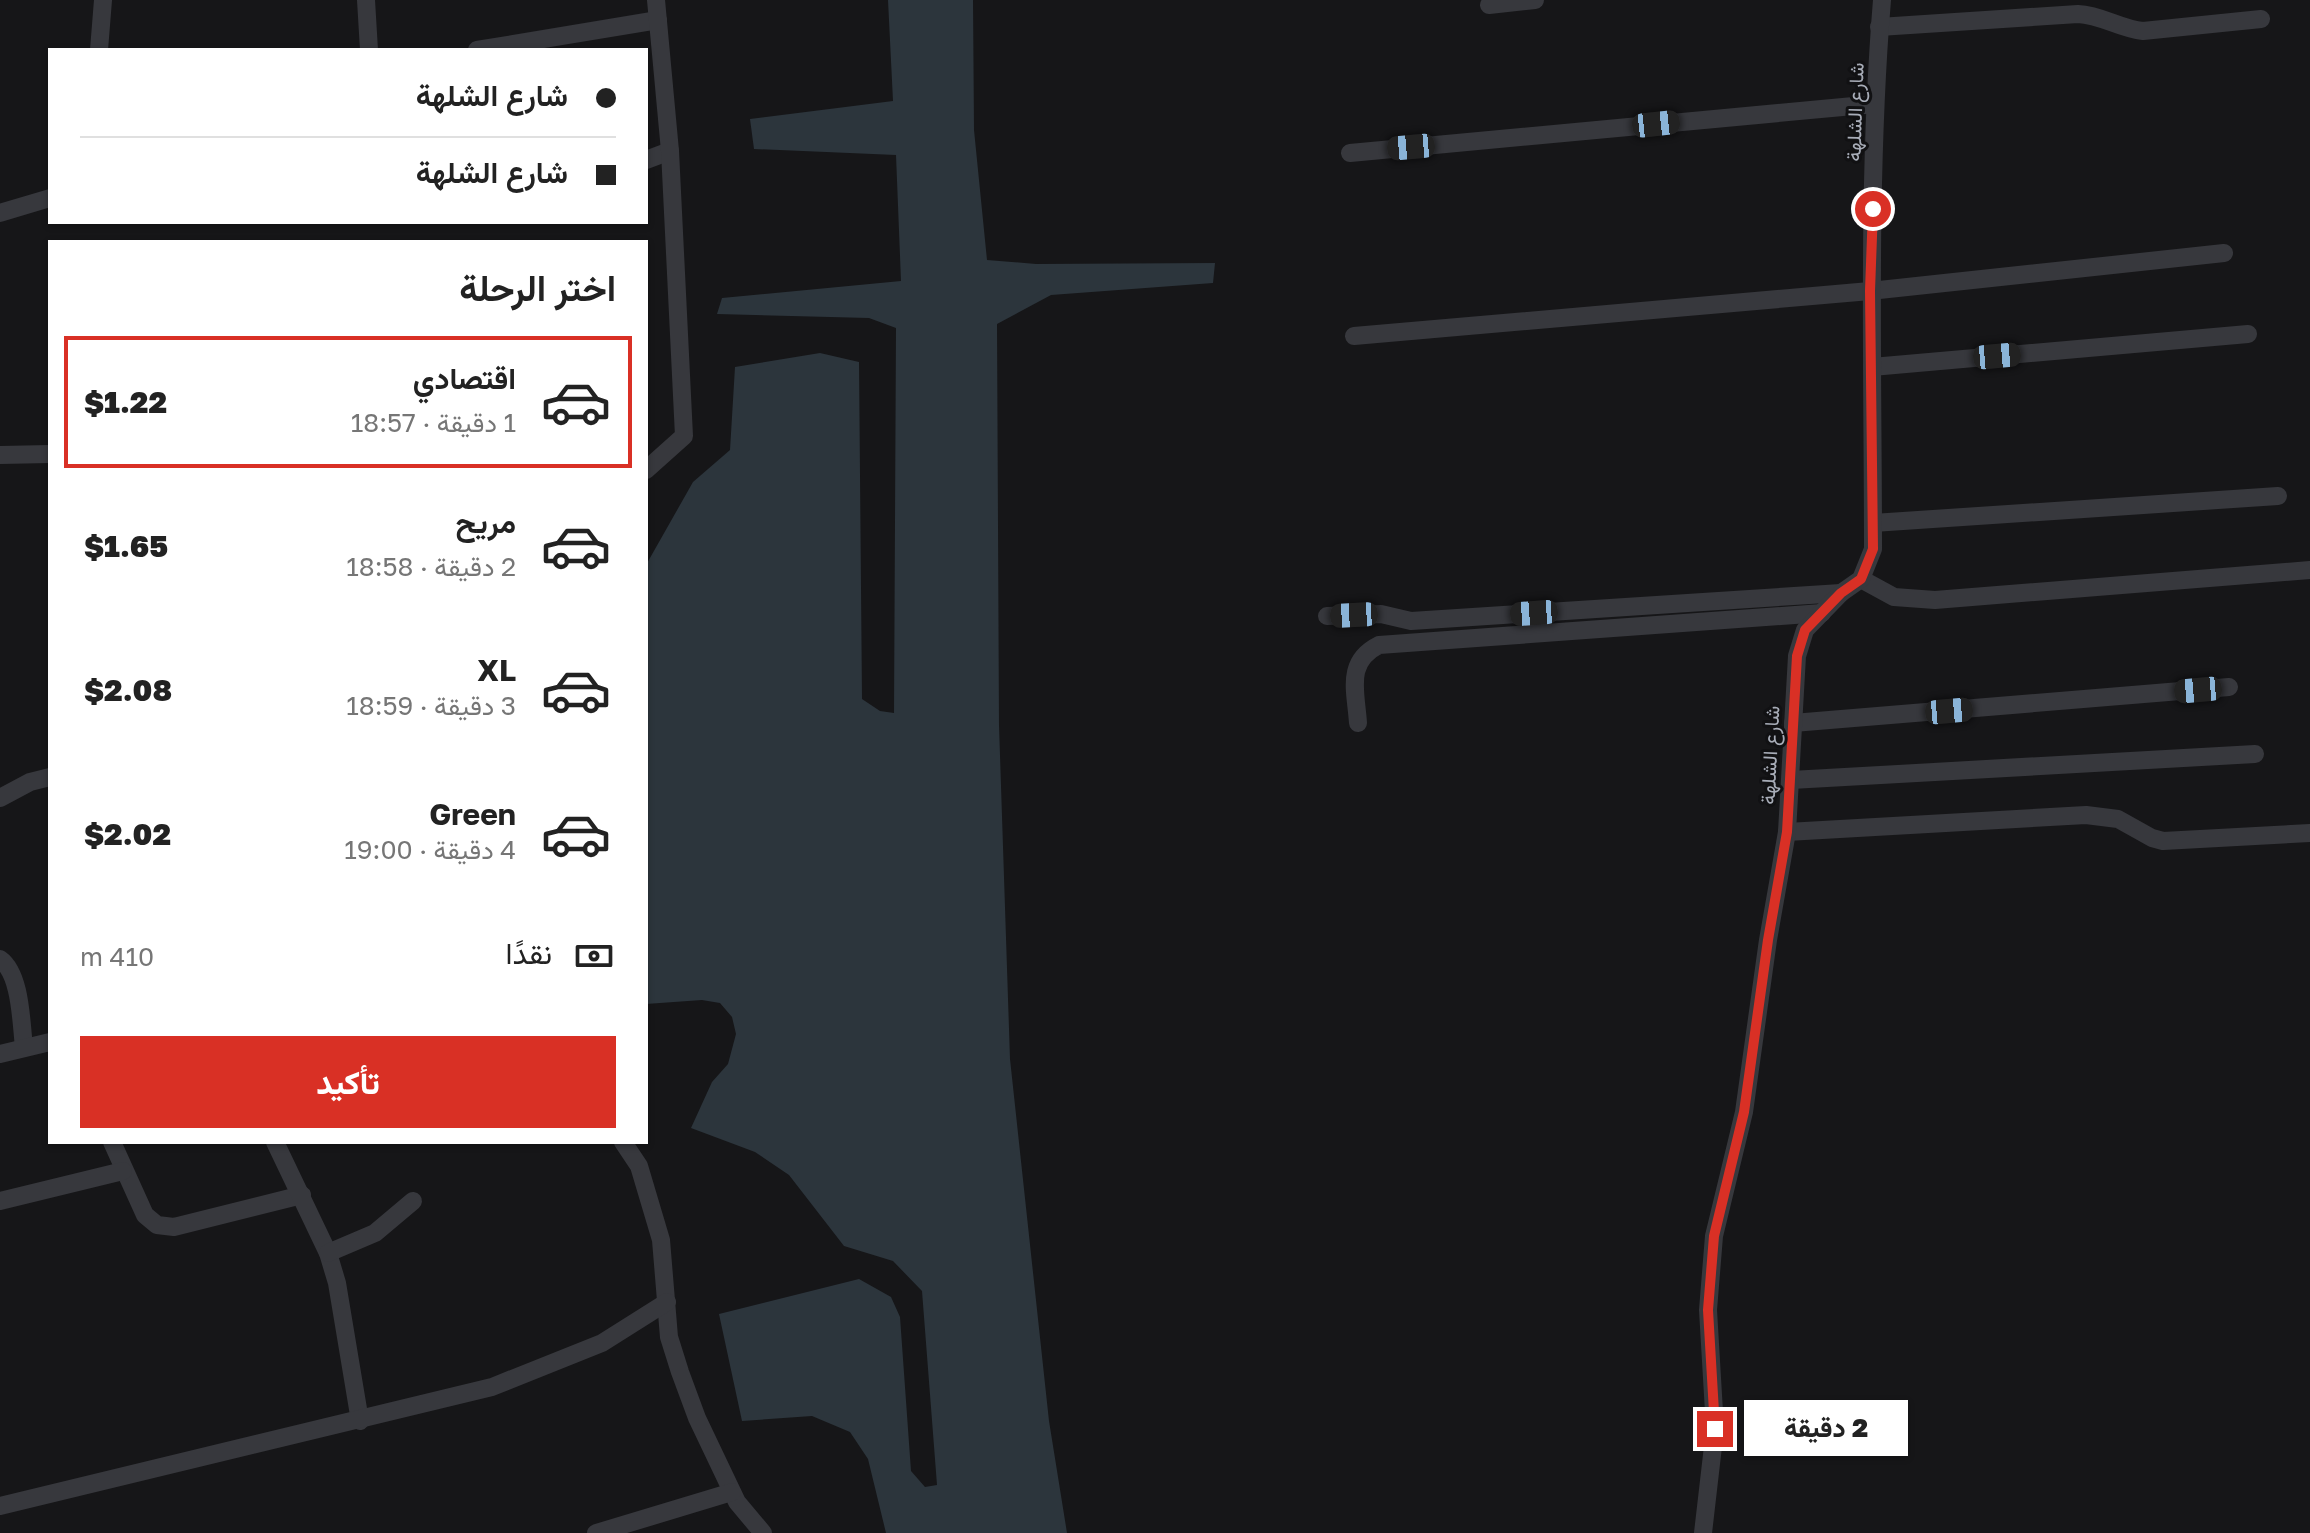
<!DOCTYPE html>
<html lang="ar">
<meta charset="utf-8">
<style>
:root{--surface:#fff;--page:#f2f2f2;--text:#222;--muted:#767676;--line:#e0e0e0;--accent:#d93025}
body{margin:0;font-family:"Golos Text",Vazirmatn,sans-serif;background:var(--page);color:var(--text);direction:rtl;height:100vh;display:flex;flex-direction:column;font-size:30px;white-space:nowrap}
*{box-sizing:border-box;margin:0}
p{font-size:26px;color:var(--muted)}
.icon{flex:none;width:44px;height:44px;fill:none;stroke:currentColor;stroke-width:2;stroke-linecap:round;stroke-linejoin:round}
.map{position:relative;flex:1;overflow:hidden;direction:ltr}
.sheet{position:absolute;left:48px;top:240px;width:600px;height:904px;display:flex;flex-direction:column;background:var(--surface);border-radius:0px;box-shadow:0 2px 6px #0004;direction:rtl}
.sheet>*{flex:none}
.banner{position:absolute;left:48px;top:48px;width:600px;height:176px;border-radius:0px;box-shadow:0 2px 6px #0004;direction:rtl;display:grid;align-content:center;height:176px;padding:0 32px;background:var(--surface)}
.end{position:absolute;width:36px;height:36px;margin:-18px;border:10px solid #d93025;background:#fff;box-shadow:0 0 0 4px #fff}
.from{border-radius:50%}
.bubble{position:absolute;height:56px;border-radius:0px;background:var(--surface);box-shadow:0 2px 6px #0004;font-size:26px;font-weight:800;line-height:56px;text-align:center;direction:rtl}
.car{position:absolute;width:24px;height:48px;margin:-24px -12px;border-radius:10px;box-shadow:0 0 6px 2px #0007;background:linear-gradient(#222 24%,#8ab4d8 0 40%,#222 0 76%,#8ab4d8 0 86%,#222 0)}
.banner b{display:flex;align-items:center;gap:28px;height:76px;font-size:30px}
.banner b+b{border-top:2px solid var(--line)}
.banner i{width:20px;height:20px;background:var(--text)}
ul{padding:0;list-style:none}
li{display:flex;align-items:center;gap:24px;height:132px;margin:0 16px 12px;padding:0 16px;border:4px solid transparent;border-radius:0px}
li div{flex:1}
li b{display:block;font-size:30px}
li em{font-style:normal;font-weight:800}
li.selected{border-color:var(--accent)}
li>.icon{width:72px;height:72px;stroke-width:1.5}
h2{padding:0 32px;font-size:36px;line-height:96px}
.pay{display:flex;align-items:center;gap:20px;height:88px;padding:0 32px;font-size:30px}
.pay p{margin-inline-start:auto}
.cta{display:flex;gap:16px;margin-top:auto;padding:16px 32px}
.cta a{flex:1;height:92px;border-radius:0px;background:var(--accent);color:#fff;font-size:32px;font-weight:800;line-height:92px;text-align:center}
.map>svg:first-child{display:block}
</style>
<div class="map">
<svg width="2310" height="1533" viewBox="0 0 2310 1533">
<rect width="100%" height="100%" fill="#161618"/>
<path fill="#2c353c" d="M888 0H973L974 130 987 260 1036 264 1215 263 1213 283 1051 295 997 324 999 725 1010 1059 1049 1421 1067 1533H886L868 1459 850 1432 812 1416 742 1421 719 1314 859 1279 891 1297 900 1317 911 1471 925 1487 937 1485 922 1291 893 1261 844 1246 789 1175 755 1152 691 1128 712 1082 728 1064 736 1034 732 1017 720 1003 702 1000 646 1004V565L693 482 730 450 735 367 820 353 859 362 862 699 880 711 894 713 896 328 869 318 717 314 722 298 901 281 896 155 754 149 750 119 893 101Z"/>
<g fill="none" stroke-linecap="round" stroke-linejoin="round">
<g stroke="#37383d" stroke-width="18">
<path d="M366 0 369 50"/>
<path d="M1489 5 1535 0"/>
<path d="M1879 27 2078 14C2102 15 2120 29 2143 31L2261 19"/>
<path d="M99 50 103 0"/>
<path d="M477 50 658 20"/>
<path d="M1350 153 1875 104"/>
<path d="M646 160 670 151"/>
<path d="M0 213 50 198"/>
<path d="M1354 336 1870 291 2224 253"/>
<path d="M1872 367 2248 334"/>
<path d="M0 455 50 454"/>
<path d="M646 470 684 436 670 151 656 0"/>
<path d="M1873 523 2278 496"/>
<path d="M1861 579 1894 597 1935 600 2310 570"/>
<path d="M1327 616 1381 614 1411 621 1841 593"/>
<path d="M1358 723C1356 691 1345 662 1379 645L1822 613"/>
<path d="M1793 723 2229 687"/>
<path d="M1791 780 2255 754"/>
<path d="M0 798 30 782 50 777"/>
<path d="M1787 832 2086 815 2118 819 2152 838 2163 841 2310 833"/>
<path d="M0 959C21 974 21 1022 24 1047"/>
<path d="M0 1054 50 1042"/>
<path d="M112 1142 145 1215 157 1225 174 1227 302 1195"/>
<path d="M275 1142 328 1253 337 1283 360 1421"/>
<path d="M623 1142 639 1166 661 1240 669 1337 680 1372 697 1418 737 1502 763 1533"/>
<path d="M0 1201 123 1171"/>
<path d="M328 1253 375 1233 413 1201"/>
<path d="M0 1506 492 1387 602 1343 667 1302"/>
<path d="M596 1533 732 1492"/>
<path d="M1703 1533 1715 1429 1708 1310 1714 1236 1744 1112 1768 940 1787 832 1797 656 1805 630 1841 593 1861 579 1873 549C1873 366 1867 183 1882 0"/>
</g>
</g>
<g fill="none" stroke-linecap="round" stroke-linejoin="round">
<path stroke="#d93025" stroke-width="10" d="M1715 1429 1708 1310 1714 1236 1744 1112 1768 940 1787 832 1797 656 1805 630 1841 593 1861 579 1873 549 1870 291 1873 209"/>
</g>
<g text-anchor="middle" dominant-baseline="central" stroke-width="6" stroke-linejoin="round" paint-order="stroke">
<g font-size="20" fill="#a8adb8" stroke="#111113">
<text transform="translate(1854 112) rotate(-88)">شارع الشلهة</text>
<text transform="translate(1769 755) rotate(-87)">شارع الشلهة</text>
</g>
</g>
</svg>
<i class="end from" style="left:1873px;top:209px"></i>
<i class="end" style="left:1715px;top:1429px"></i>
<div class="bubble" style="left:1744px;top:1400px;width:164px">2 دقيقة</div>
<i class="car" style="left:1656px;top:124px;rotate:84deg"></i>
<i class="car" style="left:1411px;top:147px;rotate:265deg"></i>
<i class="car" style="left:1997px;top:356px;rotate:85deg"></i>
<i class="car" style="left:1534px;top:613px;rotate:266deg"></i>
<i class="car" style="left:1354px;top:615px;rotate:267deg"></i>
<i class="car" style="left:2198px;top:690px;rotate:265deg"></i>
<i class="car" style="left:1949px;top:711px;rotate:85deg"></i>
<div class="banner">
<b><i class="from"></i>شارع الشلهة</b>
<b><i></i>شارع الشلهة</b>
</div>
<section class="sheet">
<h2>اختر الرحلة</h2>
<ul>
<li class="selected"><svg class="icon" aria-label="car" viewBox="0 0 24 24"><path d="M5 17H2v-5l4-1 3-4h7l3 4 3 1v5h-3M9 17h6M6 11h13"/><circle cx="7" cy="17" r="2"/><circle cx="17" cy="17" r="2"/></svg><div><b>اقتصادي</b><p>1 دقيقة · 18:57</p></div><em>$1.22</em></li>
<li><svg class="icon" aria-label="car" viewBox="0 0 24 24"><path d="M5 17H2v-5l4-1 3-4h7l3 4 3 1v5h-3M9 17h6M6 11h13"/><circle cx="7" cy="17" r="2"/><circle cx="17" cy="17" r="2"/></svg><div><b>مريح</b><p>2 دقيقة · 18:58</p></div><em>$1.65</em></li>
<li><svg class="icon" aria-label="car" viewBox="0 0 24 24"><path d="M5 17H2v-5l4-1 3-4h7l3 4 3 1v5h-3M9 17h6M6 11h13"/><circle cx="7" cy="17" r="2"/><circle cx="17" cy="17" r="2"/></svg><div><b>XL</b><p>3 دقيقة · 18:59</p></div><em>$2.08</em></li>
<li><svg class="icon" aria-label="car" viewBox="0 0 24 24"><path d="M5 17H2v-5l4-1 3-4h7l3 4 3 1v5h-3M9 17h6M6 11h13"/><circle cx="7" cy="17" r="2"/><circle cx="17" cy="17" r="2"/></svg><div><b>Green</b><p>4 دقيقة · 19:00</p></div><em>$2.02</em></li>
</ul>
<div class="pay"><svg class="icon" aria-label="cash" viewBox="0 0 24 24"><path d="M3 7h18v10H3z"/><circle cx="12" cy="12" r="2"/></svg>نقدًا<p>410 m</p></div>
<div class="cta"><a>تأكيد</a></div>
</section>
</div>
